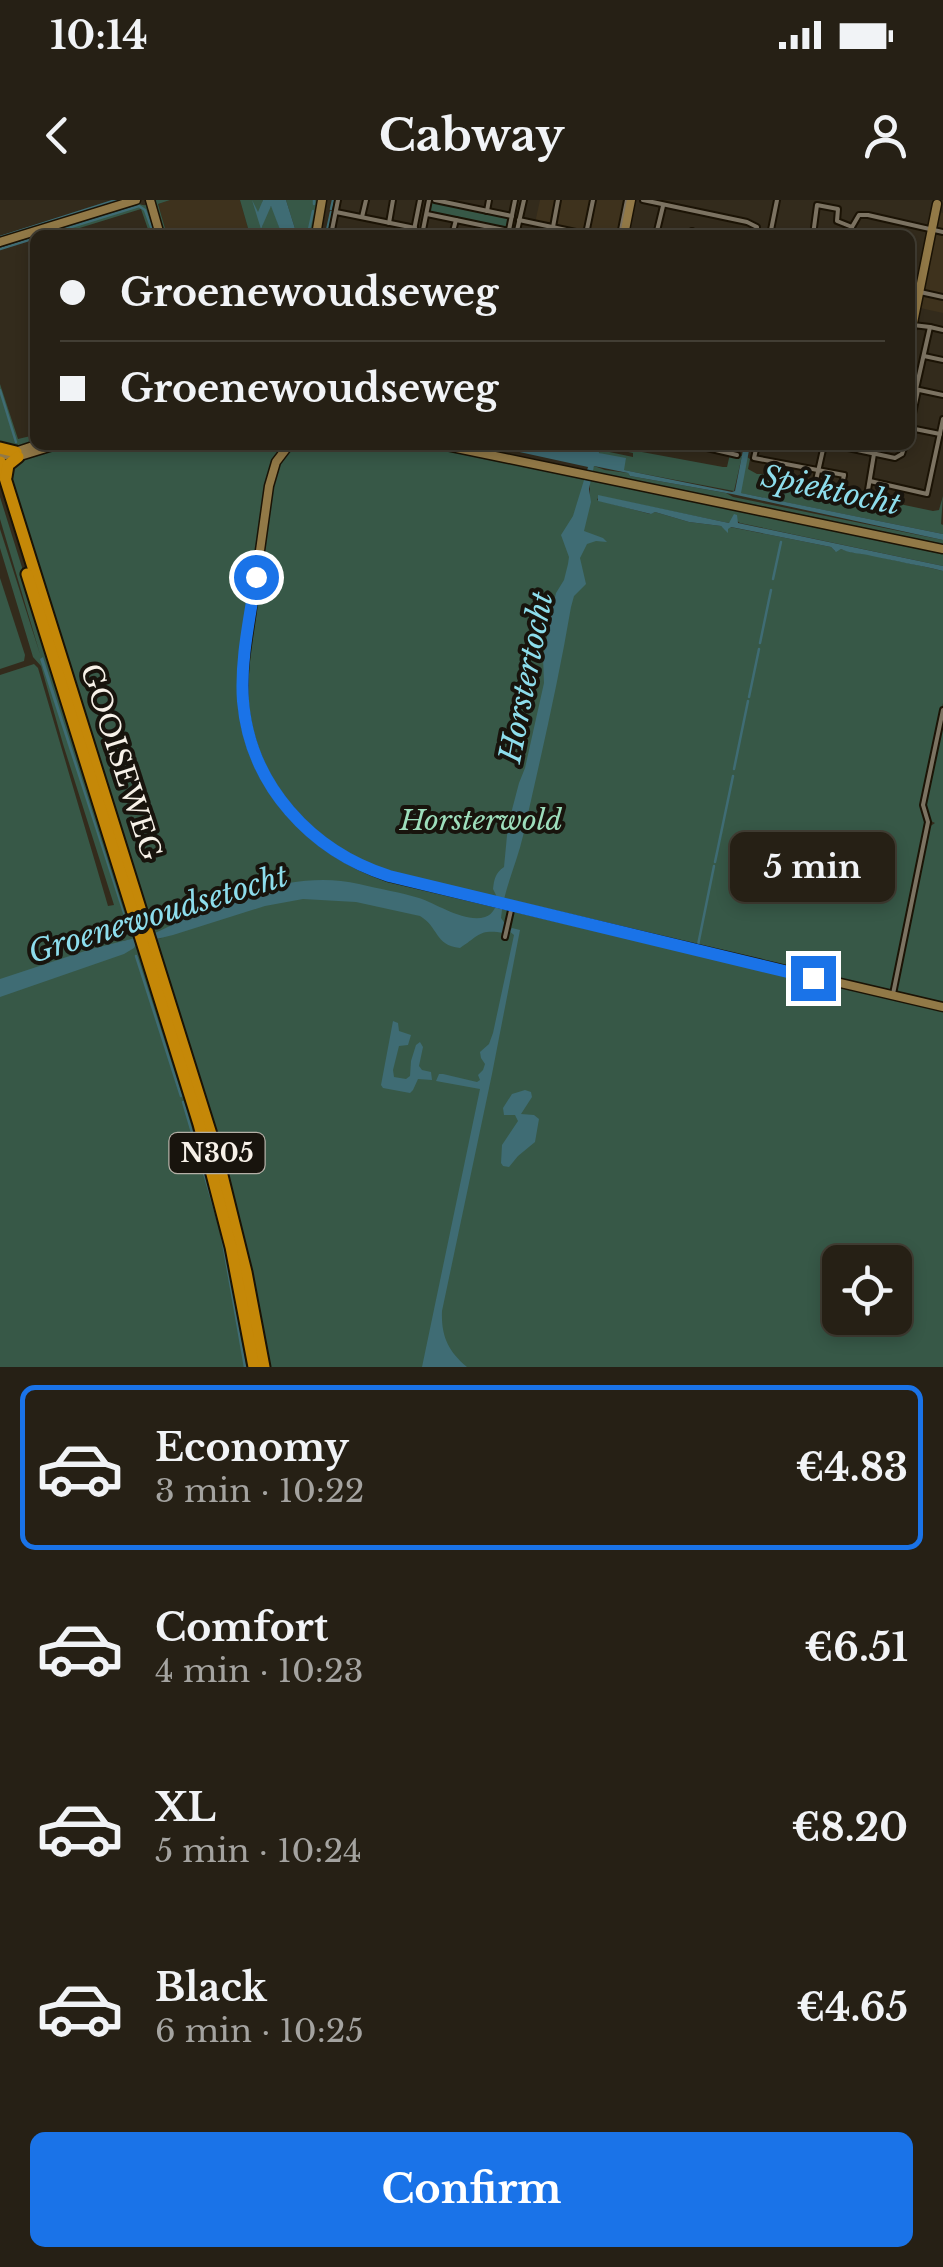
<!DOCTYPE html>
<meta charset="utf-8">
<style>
:root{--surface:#262015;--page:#2e281e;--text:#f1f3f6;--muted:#a4a3a0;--line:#423e34;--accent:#1a73e8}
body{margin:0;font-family:"Libre Baskerville",serif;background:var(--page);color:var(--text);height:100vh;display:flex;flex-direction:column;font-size:38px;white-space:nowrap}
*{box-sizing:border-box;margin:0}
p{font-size:32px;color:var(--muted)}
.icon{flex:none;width:55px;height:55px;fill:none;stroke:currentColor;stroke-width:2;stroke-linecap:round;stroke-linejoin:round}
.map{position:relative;height:1167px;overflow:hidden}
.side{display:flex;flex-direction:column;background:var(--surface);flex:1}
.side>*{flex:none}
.hud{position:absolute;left:30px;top:30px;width:885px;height:220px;border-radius:15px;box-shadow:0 5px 15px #0003,0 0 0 2px var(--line);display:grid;align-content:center;height:220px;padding:0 30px;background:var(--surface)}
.fabs{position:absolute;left:822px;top:1045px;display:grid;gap:20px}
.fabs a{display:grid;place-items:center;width:90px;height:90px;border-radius:15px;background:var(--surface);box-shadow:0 5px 15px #0003,0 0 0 2px var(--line);font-size:50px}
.end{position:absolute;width:45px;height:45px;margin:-22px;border:12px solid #1a73e8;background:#fff;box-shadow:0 0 0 5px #fff}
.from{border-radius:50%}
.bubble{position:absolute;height:70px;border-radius:15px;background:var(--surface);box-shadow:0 5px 15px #0003,0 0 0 2px var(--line);font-size:32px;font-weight:700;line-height:70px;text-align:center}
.hud b{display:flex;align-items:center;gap:35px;height:95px;font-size:38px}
.hud b+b{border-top:2px solid var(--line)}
.hud i{width:25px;height:25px;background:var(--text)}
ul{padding:18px 0 0;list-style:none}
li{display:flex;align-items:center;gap:30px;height:165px;margin:0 20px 15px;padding:0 10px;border:5px solid transparent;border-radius:15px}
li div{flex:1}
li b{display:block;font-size:38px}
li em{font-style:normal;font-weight:700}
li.selected{border-color:var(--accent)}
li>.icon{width:90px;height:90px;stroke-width:1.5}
.primary-button{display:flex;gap:20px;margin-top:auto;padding:20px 30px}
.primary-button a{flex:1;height:115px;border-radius:15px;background:var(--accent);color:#fff;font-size:40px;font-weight:700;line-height:115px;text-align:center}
.status{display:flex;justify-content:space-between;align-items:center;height:70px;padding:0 50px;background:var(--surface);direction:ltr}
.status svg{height:28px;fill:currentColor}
header{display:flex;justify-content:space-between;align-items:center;height:130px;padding:0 30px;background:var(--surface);font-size:45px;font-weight:700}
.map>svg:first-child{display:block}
</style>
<div class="status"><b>10:14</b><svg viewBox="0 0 49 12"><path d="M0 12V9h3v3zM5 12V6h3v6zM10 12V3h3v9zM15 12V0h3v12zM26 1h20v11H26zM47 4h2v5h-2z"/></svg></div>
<header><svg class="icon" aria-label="back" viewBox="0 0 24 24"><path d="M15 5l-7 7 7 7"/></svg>Cabway<svg class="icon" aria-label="person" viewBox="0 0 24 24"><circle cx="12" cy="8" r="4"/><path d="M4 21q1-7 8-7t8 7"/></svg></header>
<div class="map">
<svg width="943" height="1167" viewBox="0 0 943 1167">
<rect width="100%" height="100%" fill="#332b1c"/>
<g fill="#3e321d">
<path d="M170 0H240L250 35H167L158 4Z"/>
<path d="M540 0H629L622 35H591L535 23Z"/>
<path d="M940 12 943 13V113L920 108Z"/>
</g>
<g fill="#375847" fill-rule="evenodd">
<path d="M155 0H170L158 4 167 35H150L141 9 57 35H37L137 3C144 7 150 5 155 0Z"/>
<path d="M240 0H263L260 12H257L262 26 269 7 272 6 282 35H268L263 32V35H250Z"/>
<path d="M286 0H321L315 35H297Z"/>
<path d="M434 1 510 17 509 27 507 29 429 13 430 2Z"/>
<path d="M0 184 18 239 35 235V243L10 250 0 247Z"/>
<path d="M62 245H435L583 276 586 278 590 298V279L943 350V366L740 323 736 320 729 323 599 296 597 300 650 314 655 312 689 322 721 326 725 329 730 327 831 347 835 351 841 349C850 353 861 353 872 355 895 361 919 365 943 371V503L920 606 926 620 891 792 894 793 929 627 935 623 929 620 925 606 943 518V1167H266L153 739 162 738 153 733 8 278 15 261ZM840 1062H895V1118H840Z"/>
<path d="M601 245 600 250 633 257V253L604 247V245L723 267H727L730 254 742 256 734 291 623 270 598 252V245Z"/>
<path d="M747 257 750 259 748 269 757 274H768L771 262 777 264 775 278 933 311 939 310 943 296 941 324 943 325V334L740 293Z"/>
<path d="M594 266 605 270 628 273 630 276 726 293 733 297 943 340V344L591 272Z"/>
<path d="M0 297 138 738 123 741 139 743 212 975 252 1167H0V475L34 464 38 468 108 706 114 705 63 544 41 466 33 457 0 348V329L40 454 0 319Z"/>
<path d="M0 378 25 455 24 461 0 469Z"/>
</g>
<g fill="#3f6c74">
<path d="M252 0 258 12 263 0H286L297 35H282L271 6 261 29Z"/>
<path d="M488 245H568L587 249 591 245H598L599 253 626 258 624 270 732 292 735 291 744 245H750L741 293 943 334V340L732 294 630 276 628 273 594 266 589 289 591 302 584 331 603 338 607 342 596 341 587 344 580 358 586 384 574 396 571 407C558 484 540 560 523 636 517 663 503 691 501 718L506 725 504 733C479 729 480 735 460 748 434 745 439 727 420 716L356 702 303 699 265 706 173 735 136 744 134 748 124 754 0 797V779L91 749 155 733 170 726 171 717C231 699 296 669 359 684 379 689 400 692 419 698 437 704 465 723 485 717 494 714 496 706 498 699L493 689C494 680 495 673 504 667L508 625 519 583 525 568 544 483 543 457 551 414 556 393 564 380 568 364 569 357 561 335 573 316 588 267Z"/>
<path d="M598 295 729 323 734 314 737 315 738 323 943 366V371C919 365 894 361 872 356 861 353 850 354 841 349L836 352 831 347 731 327 728 329V333L721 326 689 322 655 312 651 314 598 301Z"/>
<path d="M43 457 131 734 130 735 40 459Z"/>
<path d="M512 728 520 730 492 874 442 1111C441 1136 448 1151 467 1167H422L480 889 436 881 439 874H443L477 882 480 880 478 875 483 870 485 864 481 858 480 852 489 844 493 833 514 735 509 731Z"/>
<path d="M393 821 398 823 399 831 411 835 408 845 399 846 393 870 394 877 406 879 410 876 411 861 416 845 420 842 423 847 419 866 422 870 431 872 432 880 418 879 413 890 410 893 383 888 381 885Z"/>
<path d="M525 890 531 892 532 897 521 914 534 915 539 919 535 942 518 956 509 967 503 966 501 963 502 945 518 921 515 915H504L503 908 512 894Z"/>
</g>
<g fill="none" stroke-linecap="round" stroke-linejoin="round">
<g stroke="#3f6c74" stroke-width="2.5">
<path d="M314 4V0"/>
<path d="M331 9 333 0"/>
<path d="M308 34 313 11"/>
<path d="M45 35 139 6 145 10 154 35"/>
<path d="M326 35 331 12"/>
<path d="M0 37 116 0"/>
<path d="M0 49 35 38"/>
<path d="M0 190 16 242"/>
<path d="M773 379 781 342"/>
<path d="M760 443 771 390"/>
<path d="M749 497 759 449"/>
<path d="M734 569 748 501"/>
<path d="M715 662 733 576"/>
<path d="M698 745 714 666"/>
<path d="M136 756 181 896"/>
<path d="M183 902 221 1031 245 1167"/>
</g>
<g stroke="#1b1305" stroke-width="8">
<g id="street">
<path d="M435 0 512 16"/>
<path d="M643 0 747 22 757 27V35"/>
<path d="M487 11 489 0"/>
<path d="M336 12 415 28"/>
<path d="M427 14 509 31"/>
<path d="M362 17 366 0"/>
<path d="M519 20 590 35"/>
<path d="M389 23 393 0"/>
<path d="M553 27 558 0"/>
<path d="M586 34 593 0"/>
<path d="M331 35 338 0"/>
<path d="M413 35 420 0"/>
<path d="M422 35 429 0"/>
<path d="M452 35 456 20"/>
<path d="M508 35 515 0"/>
<path d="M516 35 524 0"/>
<path d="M620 35 627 0"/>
<path d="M656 35 663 6"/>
<path d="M692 35V31"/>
<path d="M770 35 777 0"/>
<path d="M813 35 817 5 838 9 837 21 852 27"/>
<path d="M851 35 852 27 859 15H868L943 32"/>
<path d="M920 92 943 97"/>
<path d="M913 125 930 127 916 189"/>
<path d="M930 127 943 130"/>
<path d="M924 156 943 160"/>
<path d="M910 188 943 195"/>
<path d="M910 210 914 189"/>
<path d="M910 228 918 190"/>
<path d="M910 228 940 234"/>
<path d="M757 245 754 258 844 275"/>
<path d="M834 245 895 258 902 254 905 245"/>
<path d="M707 248 737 255"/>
<path d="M870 281 927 294 943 219"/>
<path d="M815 285 824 245"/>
<path d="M841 290 844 275"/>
<path d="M867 296 874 254"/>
<path d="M505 737 512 706"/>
<path d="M893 794 928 622 923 605 943 510"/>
</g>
</g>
<g stroke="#1b1305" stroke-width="11">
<g id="secondary">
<path d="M150 0 160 35"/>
<path d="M316 35 322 0"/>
<path d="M624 35 631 0"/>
<path d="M0 42 136 0"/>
<path d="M910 138 937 4"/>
<path d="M289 245 276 262 269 286C263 329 257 372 251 415 247 442 242 470 243 498 248 583 310 650 389 677L943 807"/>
<path d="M442 245 943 349"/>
<path d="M0 257 36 245"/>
<path d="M17 257 56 245"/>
</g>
</g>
<g stroke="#1b1305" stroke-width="15">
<g id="highway">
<path d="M0 248 16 252"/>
<path d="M0 262 215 947 246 1072 264 1167"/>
<path d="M6 277 8 265 18 257"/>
<path d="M27 374 199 924 231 1047 254 1167"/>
</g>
</g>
<use href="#street" stroke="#7c7362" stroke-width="4"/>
<use href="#secondary" stroke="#927947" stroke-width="8"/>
<use href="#highway" stroke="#c58808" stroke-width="11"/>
</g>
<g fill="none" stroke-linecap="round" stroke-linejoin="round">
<path stroke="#1a73e8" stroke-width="12" d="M256 377C250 417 240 460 243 501 250 585 311 651 389 676L813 778"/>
</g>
<g text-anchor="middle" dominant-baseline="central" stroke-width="8" stroke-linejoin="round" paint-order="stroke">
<rect fill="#18140d" stroke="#b4afa6" stroke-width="2.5" x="169.5" y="933" width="95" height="40" rx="8"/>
<g font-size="25" font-weight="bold" fill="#f7f1e8">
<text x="217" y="953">N305</text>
</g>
<g font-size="28" fill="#f7f1e8" stroke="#18140d">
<text transform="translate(121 562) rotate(72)">GOOISEWEG</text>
</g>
<g font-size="28" font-style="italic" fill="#9ddebc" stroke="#18140d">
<text x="481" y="620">Horsterwold</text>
</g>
<g font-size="30" font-style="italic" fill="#8dddec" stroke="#18140d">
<text transform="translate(831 290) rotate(12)">Spiektocht</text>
<text transform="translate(526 477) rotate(-79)">Horstertocht</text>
<text transform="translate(158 714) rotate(-17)">Groenewoudsetocht</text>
</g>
</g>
</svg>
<div class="fabs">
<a><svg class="icon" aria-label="locate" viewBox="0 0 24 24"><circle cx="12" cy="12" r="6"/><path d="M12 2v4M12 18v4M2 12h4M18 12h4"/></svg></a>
</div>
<i class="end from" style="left:256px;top:377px"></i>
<i class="end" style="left:813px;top:778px"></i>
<div class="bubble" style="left:730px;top:632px;width:165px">5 min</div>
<div class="hud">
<b><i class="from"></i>Groenewoudseweg</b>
<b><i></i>Groenewoudseweg</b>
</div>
</div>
<section class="side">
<ul>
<li class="selected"><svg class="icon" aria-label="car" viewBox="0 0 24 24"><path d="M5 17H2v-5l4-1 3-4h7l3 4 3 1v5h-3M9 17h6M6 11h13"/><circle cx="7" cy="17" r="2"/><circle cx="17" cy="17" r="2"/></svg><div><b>Economy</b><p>3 min · 10:22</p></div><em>€4.83</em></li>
<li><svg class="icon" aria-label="car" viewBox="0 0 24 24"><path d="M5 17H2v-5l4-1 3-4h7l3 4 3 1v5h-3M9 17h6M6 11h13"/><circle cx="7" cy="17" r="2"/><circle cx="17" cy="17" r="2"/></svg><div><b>Comfort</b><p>4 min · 10:23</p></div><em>€6.51</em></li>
<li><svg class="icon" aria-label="car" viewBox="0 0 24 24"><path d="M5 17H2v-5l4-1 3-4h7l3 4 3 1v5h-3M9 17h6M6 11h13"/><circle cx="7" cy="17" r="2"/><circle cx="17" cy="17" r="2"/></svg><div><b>XL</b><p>5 min · 10:24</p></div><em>€8.20</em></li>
<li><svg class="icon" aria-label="car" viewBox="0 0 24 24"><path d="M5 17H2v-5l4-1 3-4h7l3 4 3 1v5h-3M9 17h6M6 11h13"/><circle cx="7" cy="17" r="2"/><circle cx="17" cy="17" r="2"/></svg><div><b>Black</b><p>6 min · 10:25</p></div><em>€4.65</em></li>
</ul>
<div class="primary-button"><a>Confirm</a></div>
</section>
